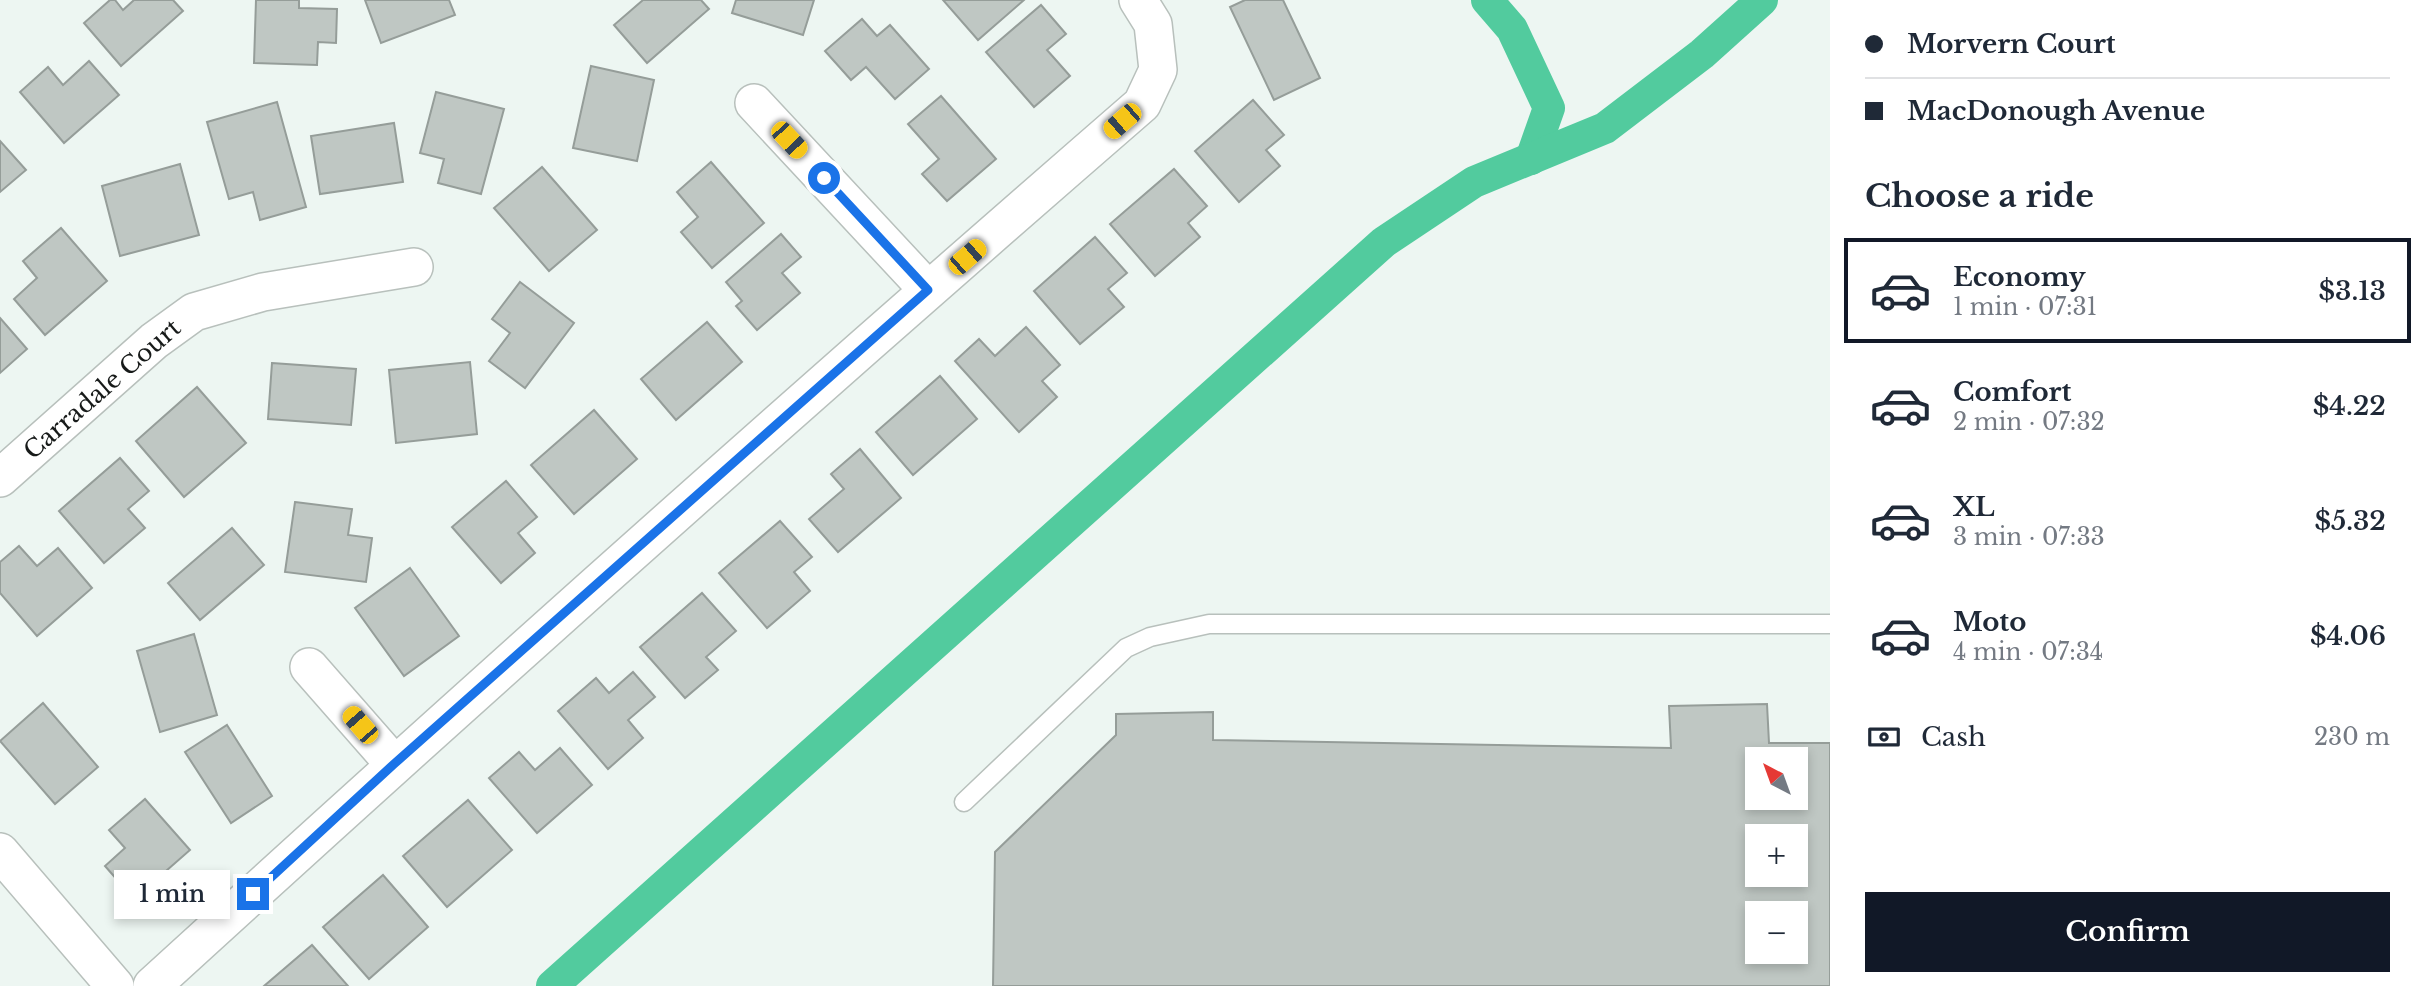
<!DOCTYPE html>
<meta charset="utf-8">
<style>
:root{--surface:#fff;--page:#f6f6f7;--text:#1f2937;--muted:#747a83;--line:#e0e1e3;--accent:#111827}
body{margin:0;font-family:"Libre Baskerville",serif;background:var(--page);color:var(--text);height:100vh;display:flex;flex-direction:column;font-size:26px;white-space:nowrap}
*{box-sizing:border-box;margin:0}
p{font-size:23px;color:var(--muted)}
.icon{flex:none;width:38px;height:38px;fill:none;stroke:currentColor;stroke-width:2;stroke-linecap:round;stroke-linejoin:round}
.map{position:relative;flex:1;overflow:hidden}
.side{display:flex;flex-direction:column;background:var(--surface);width:595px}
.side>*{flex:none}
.top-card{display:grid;align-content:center;height:154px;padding:0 35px;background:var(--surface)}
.needle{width:46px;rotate:319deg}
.buttons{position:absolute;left:1745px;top:747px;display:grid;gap:14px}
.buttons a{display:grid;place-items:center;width:63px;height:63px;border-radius:0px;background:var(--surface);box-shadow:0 4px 10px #0003;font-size:35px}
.end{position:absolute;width:32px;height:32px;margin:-16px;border:9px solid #1a73e8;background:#fff;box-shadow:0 0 0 4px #fff}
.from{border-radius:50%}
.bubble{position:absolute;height:49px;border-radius:0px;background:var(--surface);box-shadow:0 4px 10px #0003;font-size:23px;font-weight:600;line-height:49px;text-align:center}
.car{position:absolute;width:21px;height:42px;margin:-21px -10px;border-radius:9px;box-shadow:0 0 5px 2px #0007;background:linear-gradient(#f5c518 24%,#345 0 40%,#f5c518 0 76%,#345 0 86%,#f5c518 0)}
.top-card b{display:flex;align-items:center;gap:24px;height:66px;font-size:26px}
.top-card b+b{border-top:2px solid var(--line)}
.top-card i{width:18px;height:18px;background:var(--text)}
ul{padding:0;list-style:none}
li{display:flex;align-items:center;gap:21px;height:105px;margin:0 14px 10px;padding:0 21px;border:4px solid transparent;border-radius:0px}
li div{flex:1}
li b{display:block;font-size:26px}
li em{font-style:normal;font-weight:600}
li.selected{border-color:var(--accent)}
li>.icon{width:63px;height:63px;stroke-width:1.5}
h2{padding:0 35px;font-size:32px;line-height:84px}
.pay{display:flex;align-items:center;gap:18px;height:77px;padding:0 35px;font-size:26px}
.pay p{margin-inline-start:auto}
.action{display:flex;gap:14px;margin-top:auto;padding:14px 35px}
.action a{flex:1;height:80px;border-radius:0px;background:var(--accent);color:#fff;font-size:28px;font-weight:600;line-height:80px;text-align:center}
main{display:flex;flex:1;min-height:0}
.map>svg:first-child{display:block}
</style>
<main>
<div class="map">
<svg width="1830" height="986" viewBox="0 0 1830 986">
<rect width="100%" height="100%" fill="#edf6f2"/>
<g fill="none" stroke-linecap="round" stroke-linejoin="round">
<g stroke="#52cb9e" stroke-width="32">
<path d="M1487 0 1512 29 1549 108 1531 159"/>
<path d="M552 986 1384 242 1474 182 1605 128 1702 54 1762 0"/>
</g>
</g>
<g fill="#bfc7c3" stroke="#959d99" stroke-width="2" fill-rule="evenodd">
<path d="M110 0H115L123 10 134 0H173L183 11 121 66 84 23Z"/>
<path d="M256 0H299V8L337 9 336 43 318 42 317 65 254 63Z"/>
<path d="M365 0H449L455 15 381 43Z"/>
<path d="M643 0H701L709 9 647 63 614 25Z"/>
<path d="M736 0H814L803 35 732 13Z"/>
<path d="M943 0H1024L978 40Z"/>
<path d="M1245 0H1283L1320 78 1274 100 1230 7Z"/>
<path d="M1041 5 1066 34 1047 50 1070 76 1034 107 986 52Z"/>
<path d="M862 19 877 36 890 25 929 69 895 99 866 67 851 80 825 51Z"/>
<path d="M89 61 119 95 64 143 20 92 48 67 63 85Z"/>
<path d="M591 66 654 80 637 161 573 148Z"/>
<path d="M436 92 504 109 481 194 438 183 444 159 420 153Z"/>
<path d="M941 96 996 159 947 201 922 174 939 159 908 124Z"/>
<path d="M1253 100 1284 135 1266 150 1280 166 1239 202 1195 151Z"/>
<path d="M277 102 306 207 260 220 253 192 229 199 207 122Z"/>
<path d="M394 123 403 182 320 194 311 136Z"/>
<path d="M0 141 26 170 0 192Z"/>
<path d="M711 162 764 223 712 268 681 232 698 217 677 192Z"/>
<path d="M180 164 199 235 120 256 102 186Z"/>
<path d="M542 167 597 230 549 271 494 208Z"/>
<path d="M1174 169 1207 206 1188 223 1200 237 1155 276 1110 224Z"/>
<path d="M61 228 107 281 45 335 14 299 37 278 23 261Z"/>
<path d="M781 234 801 257 782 273 800 293 757 330 736 306 742 301 726 282Z"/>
<path d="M1095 237 1127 273 1108 289 1124 307 1080 344 1034 291Z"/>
<path d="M520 282 574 323 525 388 489 361 510 333 492 319Z"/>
<path d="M0 318 27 349 0 373Z"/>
<path d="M707 322 742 362 676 420 641 379Z"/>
<path d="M1026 327 1060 365 1042 381 1057 397 1019 432 955 361 979 339 995 356Z"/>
<path d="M470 362 477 434 396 443 389 370Z"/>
<path d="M272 363 356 369 351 425 268 419Z"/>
<path d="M940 376 977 419 913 475 876 432Z"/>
<path d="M197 387 246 443 184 497 136 441Z"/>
<path d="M594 410 637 459 574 514 531 465Z"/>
<path d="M860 449 901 498 838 552 809 519 844 489 831 474Z"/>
<path d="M120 458 149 491 128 509 145 528 104 563 59 511Z"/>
<path d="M506 481 537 517 518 533 535 553 501 583 452 527Z"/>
<path d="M295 502 352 509 348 535 372 538 366 582 285 572Z"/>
<path d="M780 521 812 557 794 572 810 591 767 628 719 573Z"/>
<path d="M232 528 264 565 200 620 168 583Z"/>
<path d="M19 546 37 566 58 548 92 588 37 636 0 593V562Z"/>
<path d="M410 568 459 636 404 676 355 608Z"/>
<path d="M702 593 736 631 706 657 718 670 685 698 640 647Z"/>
<path d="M194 634 217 715 160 732 137 651Z"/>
<path d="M633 672 655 697 628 720 643 738 608 769 558 711 596 678 609 693Z"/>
<path d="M43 703 98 767 55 804 0 741Z"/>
<path d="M1767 704 1769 743H1830V986H993L995 852 1116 735V714L1213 712V740L1671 748 1669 706ZM1757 760H1796V798H1757ZM1757 836H1796V875H1757ZM1757 914H1796V952H1757Z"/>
<path d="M227 725 272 796 231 823 185 752Z"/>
<path d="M560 748 592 785 537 833 489 778 519 752 535 770Z"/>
<path d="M145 799 190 850 134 899 105 866 125 848 109 830Z"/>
<path d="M468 800 512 850 447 907 403 856Z"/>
<path d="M383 875 428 927 369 979 323 927Z"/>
<path d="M312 945 348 986H264Z"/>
</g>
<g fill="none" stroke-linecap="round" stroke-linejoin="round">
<g stroke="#b8c0bc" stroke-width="21">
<path id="service" d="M964 802 1126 648 1150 637 1209 624H1830"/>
</g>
<g stroke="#b8c0bc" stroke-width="40">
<g id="minor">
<path d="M754 103 928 290"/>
<path d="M0 478 154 341 194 312 263 292 414 267"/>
<path d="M309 667 394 764"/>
<path d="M0 852 115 986"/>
<path d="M152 986C478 688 808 394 1142 104L1158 70 1153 24 1138 0"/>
</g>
</g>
<use href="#service" stroke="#fff" stroke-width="18"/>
<use href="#minor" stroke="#fff" stroke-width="37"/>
</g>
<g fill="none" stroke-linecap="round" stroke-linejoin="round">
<path stroke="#1a73e8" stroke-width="9" d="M253 894 394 764 928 290 824 178"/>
</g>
<g text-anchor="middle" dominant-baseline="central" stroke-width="6" stroke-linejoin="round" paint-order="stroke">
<g font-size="24" fill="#171a19" stroke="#fff">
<text transform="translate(102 389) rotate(-41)">Carradale Court</text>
</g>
</g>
</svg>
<div class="buttons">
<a><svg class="needle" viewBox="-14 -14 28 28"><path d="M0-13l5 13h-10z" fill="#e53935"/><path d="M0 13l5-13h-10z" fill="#747a83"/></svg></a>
<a>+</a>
<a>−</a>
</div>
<i class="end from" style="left:824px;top:178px"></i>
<i class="end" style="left:253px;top:894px"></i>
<div class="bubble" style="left:114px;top:870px;width:116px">1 min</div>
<i class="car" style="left:1122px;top:121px;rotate:229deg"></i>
<i class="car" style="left:789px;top:140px;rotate:137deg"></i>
<i class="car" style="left:967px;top:257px;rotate:49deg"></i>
<i class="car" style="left:360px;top:725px;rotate:319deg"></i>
</div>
<section class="side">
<div class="top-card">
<b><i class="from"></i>Morvern Court</b>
<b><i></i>MacDonough Avenue</b>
</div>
<h2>Choose a ride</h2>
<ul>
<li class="selected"><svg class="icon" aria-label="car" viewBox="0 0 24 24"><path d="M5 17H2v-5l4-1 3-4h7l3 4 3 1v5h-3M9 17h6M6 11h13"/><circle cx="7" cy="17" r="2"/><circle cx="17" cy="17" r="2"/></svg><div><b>Economy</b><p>1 min · 07:31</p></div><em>$3.13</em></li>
<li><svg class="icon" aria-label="car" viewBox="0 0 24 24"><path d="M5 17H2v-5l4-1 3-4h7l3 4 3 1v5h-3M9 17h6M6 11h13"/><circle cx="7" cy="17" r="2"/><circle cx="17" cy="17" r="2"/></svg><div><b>Comfort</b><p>2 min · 07:32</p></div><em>$4.22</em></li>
<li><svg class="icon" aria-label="car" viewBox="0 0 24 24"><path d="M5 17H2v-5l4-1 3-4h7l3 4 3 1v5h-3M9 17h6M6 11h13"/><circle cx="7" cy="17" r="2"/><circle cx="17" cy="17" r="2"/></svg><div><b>XL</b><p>3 min · 07:33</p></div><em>$5.32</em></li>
<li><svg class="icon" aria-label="car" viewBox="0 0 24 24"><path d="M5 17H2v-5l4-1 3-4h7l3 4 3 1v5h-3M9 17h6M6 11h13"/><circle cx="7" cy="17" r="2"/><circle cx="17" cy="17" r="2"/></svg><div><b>Moto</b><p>4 min · 07:34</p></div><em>$4.06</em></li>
</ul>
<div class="pay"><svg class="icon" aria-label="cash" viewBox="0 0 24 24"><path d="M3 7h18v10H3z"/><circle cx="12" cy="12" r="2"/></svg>Cash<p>230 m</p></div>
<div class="action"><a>Confirm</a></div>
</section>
</main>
